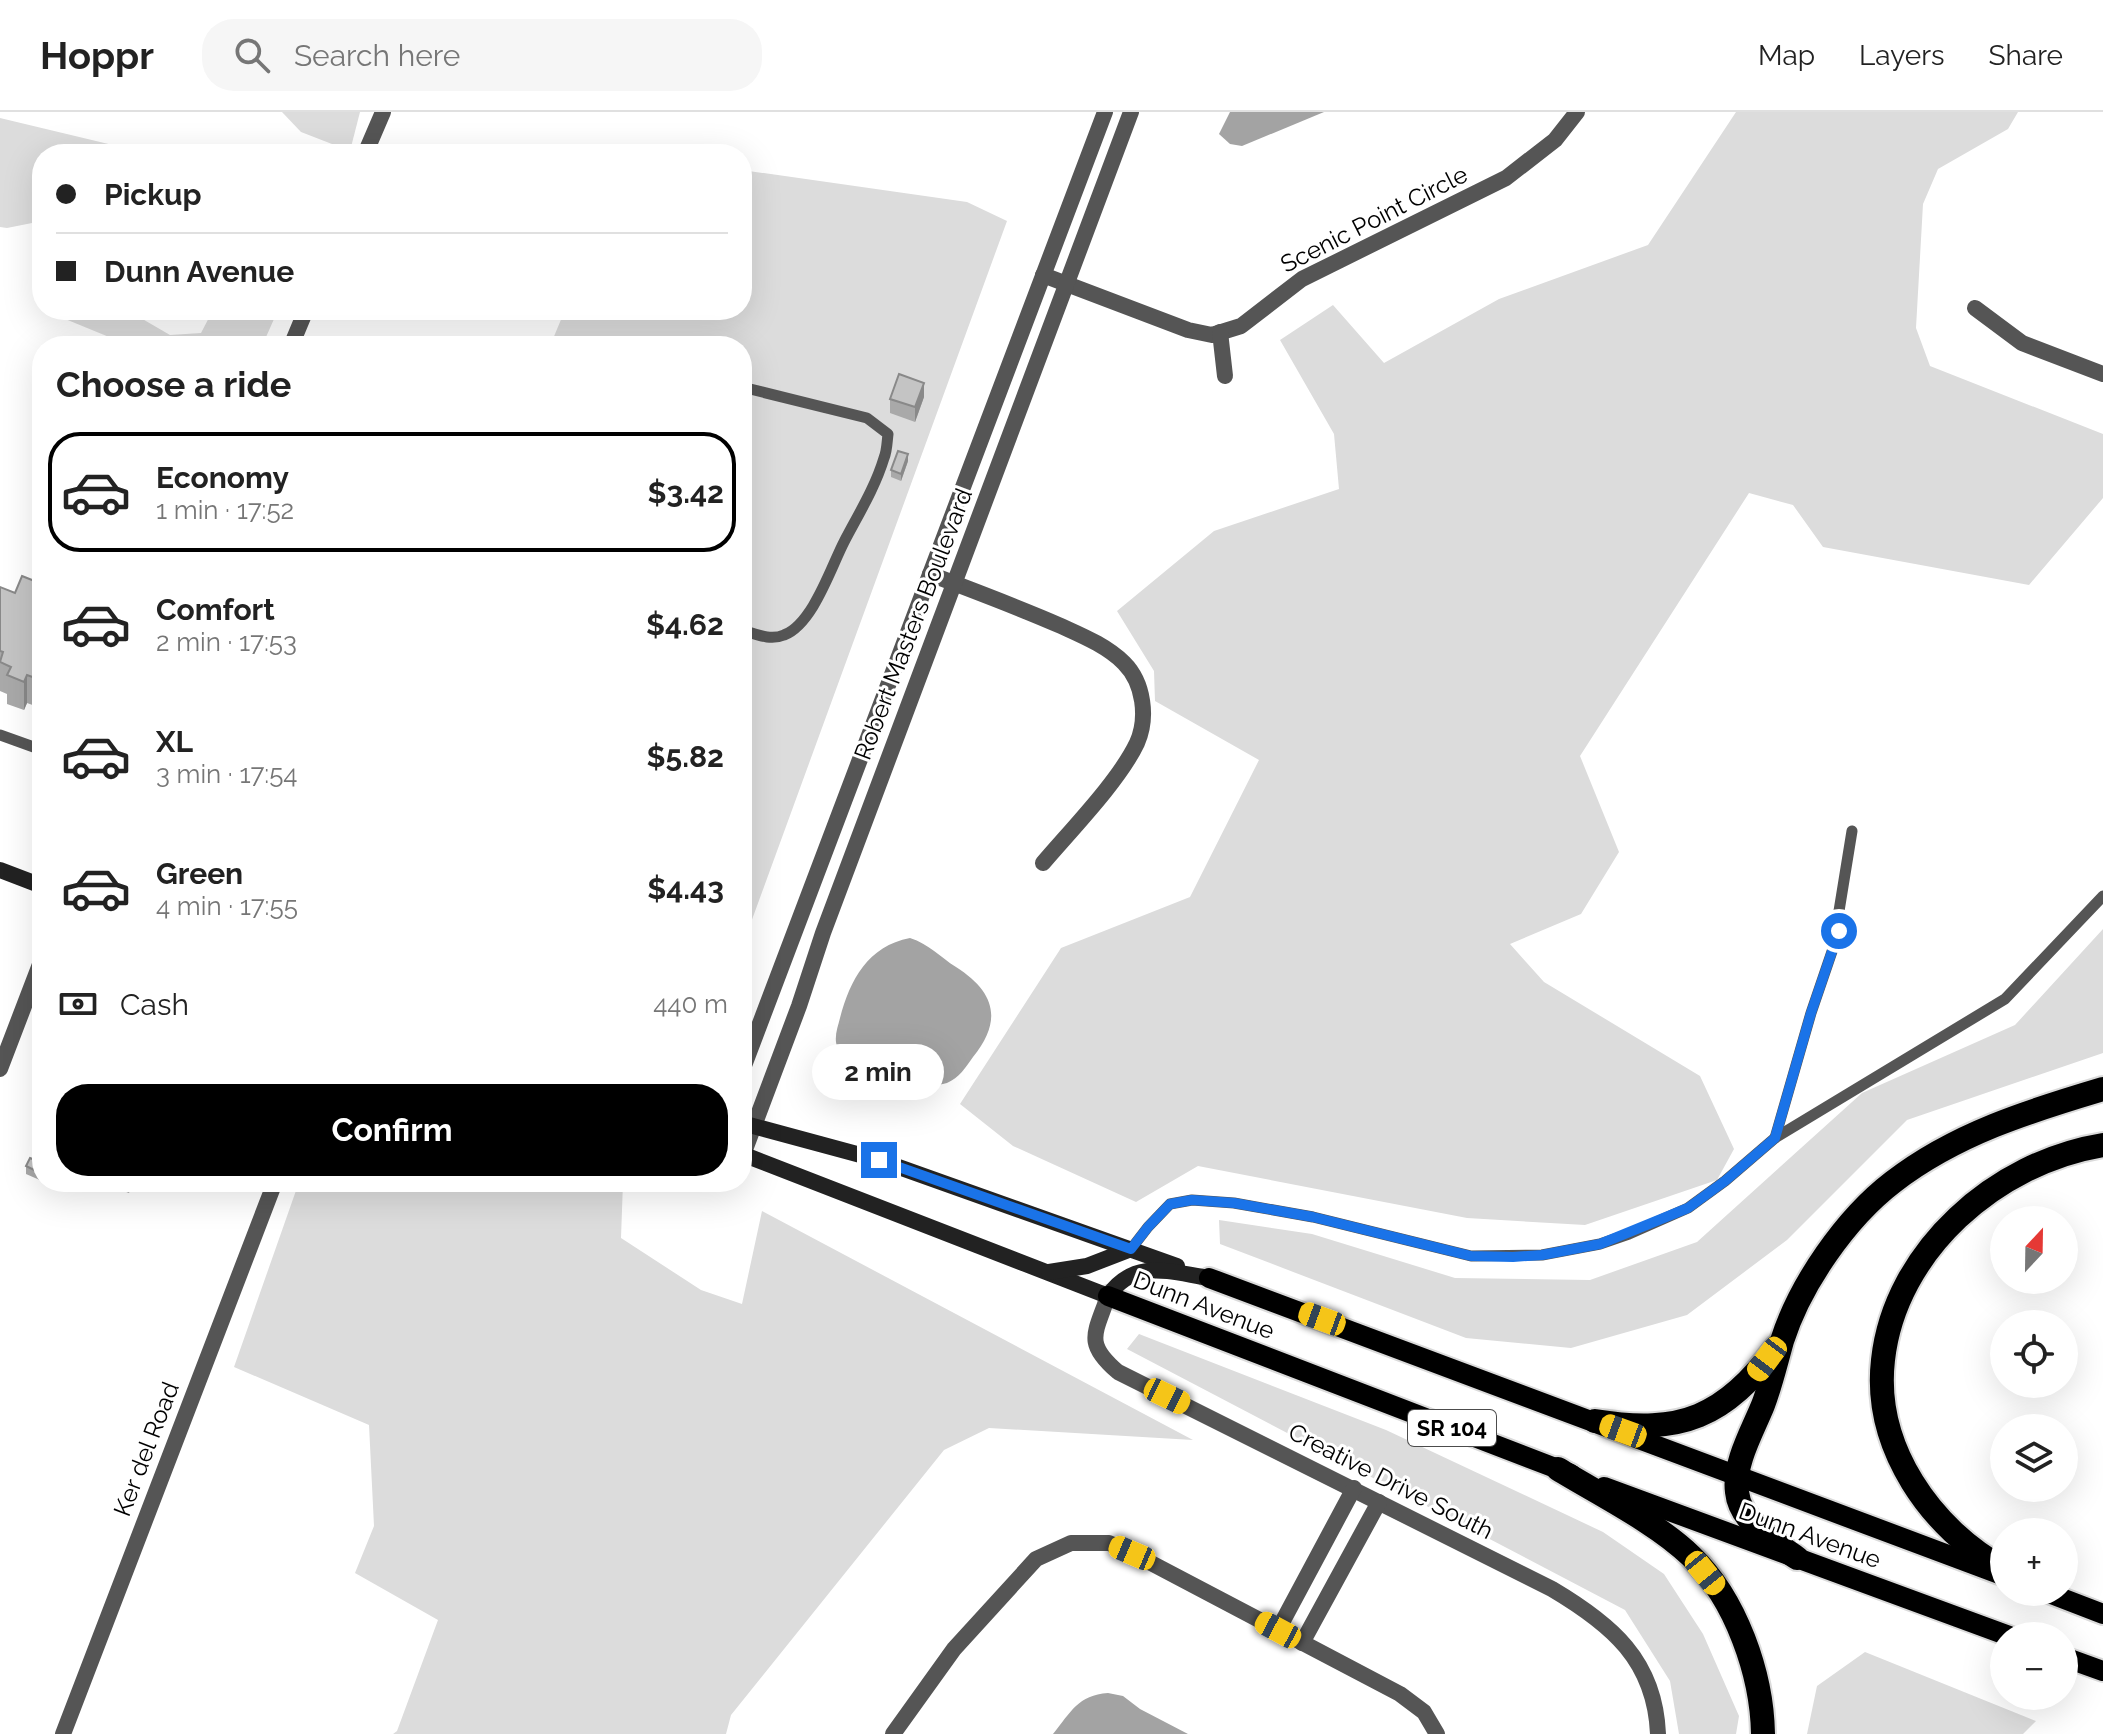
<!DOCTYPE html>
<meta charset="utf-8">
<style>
:root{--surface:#fff;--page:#f6f6f6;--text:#222;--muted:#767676;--line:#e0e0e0;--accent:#000}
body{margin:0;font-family:Raleway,sans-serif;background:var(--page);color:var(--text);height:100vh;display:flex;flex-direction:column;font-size:30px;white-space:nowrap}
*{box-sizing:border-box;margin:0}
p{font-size:26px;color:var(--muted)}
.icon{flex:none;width:44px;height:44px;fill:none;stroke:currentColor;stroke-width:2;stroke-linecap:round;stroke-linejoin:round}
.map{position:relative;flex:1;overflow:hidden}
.side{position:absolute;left:32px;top:224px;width:720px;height:856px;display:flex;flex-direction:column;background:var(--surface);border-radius:32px;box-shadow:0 8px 32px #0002}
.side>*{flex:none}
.hud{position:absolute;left:32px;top:32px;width:720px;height:176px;border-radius:32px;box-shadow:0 8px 32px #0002;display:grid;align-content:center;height:176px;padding:0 24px;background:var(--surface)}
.needle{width:52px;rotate:22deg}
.fabs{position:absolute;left:1990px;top:1094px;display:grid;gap:16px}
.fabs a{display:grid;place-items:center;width:88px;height:88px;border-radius:50%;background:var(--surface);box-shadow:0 8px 32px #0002;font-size:40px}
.end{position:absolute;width:36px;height:36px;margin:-18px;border:10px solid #1a73e8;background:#fff;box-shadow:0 0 0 4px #fff}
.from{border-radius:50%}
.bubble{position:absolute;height:56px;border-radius:28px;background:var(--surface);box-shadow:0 8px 32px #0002;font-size:26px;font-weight:700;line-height:56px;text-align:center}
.car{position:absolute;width:24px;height:48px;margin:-24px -12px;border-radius:10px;box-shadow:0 0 6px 2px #0007;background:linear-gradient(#f5c518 24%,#345 0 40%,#f5c518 0 76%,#345 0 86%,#f5c518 0)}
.hud b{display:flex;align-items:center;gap:28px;height:76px;font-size:30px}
.hud b+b{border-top:2px solid var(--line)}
.hud i{width:20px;height:20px;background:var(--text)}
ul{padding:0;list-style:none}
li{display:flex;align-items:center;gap:24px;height:120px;margin:0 16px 12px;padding:0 8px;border:4px solid transparent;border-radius:32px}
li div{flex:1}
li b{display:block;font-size:30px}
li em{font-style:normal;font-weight:700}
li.active{border-color:var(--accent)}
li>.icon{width:72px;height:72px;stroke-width:1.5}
h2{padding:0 24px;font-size:36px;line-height:96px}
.pay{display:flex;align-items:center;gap:20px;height:88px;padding:0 24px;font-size:30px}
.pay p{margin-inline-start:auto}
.button{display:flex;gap:16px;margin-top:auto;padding:16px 24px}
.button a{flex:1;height:92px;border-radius:32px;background:var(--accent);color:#fff;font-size:32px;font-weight:700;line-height:92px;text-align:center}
header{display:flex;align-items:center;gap:48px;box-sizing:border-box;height:112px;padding:0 40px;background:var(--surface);border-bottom:2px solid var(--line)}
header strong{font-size:38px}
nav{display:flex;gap:44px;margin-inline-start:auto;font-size:28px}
.search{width:560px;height:72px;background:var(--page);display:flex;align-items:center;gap:20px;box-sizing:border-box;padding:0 28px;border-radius:32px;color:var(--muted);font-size:30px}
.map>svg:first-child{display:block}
</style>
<header>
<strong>Hoppr</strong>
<div class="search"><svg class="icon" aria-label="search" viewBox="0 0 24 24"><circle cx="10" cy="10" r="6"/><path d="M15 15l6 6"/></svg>Search here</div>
<nav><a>Map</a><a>Layers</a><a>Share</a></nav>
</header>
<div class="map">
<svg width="2103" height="1622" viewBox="0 0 2103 1622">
<rect width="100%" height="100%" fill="#fff"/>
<g fill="#dcdcdc">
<path d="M282 0H360L350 39 301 20Z"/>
<path d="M1736 0H2018L2008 17 1938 57 1923 92 1916 216 1930 254 2103 322V386L2029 473 1823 435 1793 393 1749 381 1580 644 1619 740 1581 802 1510 832 1544 870 1700 964 1734 1037 1717 1068 1585 1113 1467 1106 1198 1054 1136 1090 1013 1034 960 992 1061 836 1190 785 1259 648 1155 589 1154 559 1117 499 1214 419 1339 377 1334 322 1280 228 1333 193 1384 251 1499 187 1648 133Z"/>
<path d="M0 6 146 41V42H42V109L7 116 0 115Z"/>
<path d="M742 58 967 90 1007 109 742 835V234H550L565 198H742Z"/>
<path d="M54 198H127L170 223 201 221 213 198H278L262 234H131L53 202Z"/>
<path d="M2103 817V941L1907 1008 1787 1128 1687 1203 1571 1236 1466 1226 1220 1132 1219 1108 1312 1122 1455 1166 1590 1168 1697 1130 1862 981 2015 913Z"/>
<path d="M299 1070H623L621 1126 701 1178 742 1192 762 1099 1193 1328 989 1316 944 1338 731 1603 726 1622H393L397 1619 438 1508 355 1461 374 1414 369 1313 234 1255Z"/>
<path d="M1139 1222 1386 1318 1603 1420 1664 1462 1703 1522 1739 1604 1736 1622H1679L1670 1569 1625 1498 1127 1237Z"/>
<path d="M1865 1540 2036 1609 2023 1622H1807L1817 1574Z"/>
</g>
<g fill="#a3a3a3">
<path d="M1230 0H1324L1242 34 1230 32 1219 22Z"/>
<path d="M910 826C929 832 940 845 956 855 995 880 1003 908 973 945 966 955 959 966 947 971 920 980 872 962 846 953 842 946 837 939 836 930 835 922 838 914 840 906 850 868 868 834 910 826Z"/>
<path d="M1108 1581 1123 1584 1140 1597 1188 1622H1053C1071 1600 1078 1583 1108 1581Z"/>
</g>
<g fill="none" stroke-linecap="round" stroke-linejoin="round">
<g stroke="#dbdbdb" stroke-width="24">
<g id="primary">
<path d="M1209 1166 1999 1462"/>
<path d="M1108 1184 1571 1362"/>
<path d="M1604 1375 2009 1524"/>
<path d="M2046 1480 2103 1502"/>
<path d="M2064 1545 2103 1559"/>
</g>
</g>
<g stroke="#dbdbdb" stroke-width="28">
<g id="motorway">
<path d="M1595 1309C1682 1323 1724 1305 1777 1235"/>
<path d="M1558 1357C1599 1382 1657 1411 1691 1444 1736 1487 1762 1562 1763 1622"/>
<path d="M1797 1446C1774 1430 1740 1410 1737 1380 1733 1352 1753 1318 1763 1293 1771 1272 1776 1250 1782 1229 1800 1172 1846 1106 1893 1070 1955 1022 2029 999 2103 977"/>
<path d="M2004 1457C1931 1417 1873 1335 1883 1248 1895 1138 1997 1050 2103 1033"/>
</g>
</g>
<g stroke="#555" stroke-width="11">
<path d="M742 275 867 306 888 322C887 330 887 339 884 346 875 376 858 403 844 430 831 455 813 512 784 523 770 529 756 522 742 518"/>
<path d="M0 623 42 638"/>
<path d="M1775 1026 1811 901 1839 819V799L1852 719"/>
<path d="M1131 1137 1148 1115 1170 1092 1192 1088 1234 1091 1313 1105 1471 1144 1542 1143 1600 1132 1629 1122 1688 1096 1725 1069 1775 1026 2005 887 2103 784"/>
</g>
<g stroke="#555" stroke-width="16">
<path d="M365 42 383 0"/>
<path d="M1043 163 1188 218 1212 223 1241 214 1302 167 1506 66 1555 28 1577 0"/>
<path d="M1975 196 2022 231 2103 262"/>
<path d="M1220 220 1225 264"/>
<path d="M291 234 306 198"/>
<path d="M930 462C974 479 1018 495 1061 514 1083 524 1107 534 1124 551 1144 571 1148 606 1137 631 1119 669 1071 718 1043 751"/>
<path d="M0 957 42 847"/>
<path d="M742 959 1105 0"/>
<path d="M743 1043 799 894 823 821 1131 0"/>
<path d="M1108 1184C1095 1222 1084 1231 1118 1260L1552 1477C1611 1512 1655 1548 1658 1622"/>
<path d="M1278 1518 1354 1376"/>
<path d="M1302 1531 1379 1390"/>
<path d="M63 1622 275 1070"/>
<path d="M893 1622 954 1537 1036 1447 1071 1431H1109L1132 1441 1400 1582 1424 1600 1437 1622"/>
</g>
<g stroke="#222" stroke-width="16">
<path d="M0 758 42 774"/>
<path d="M742 1011 879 1048 1177 1154"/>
<path d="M742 1042 1108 1184C1135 1146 1169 1160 1209 1166"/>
<path d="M1049 1160 1087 1154 1131 1137"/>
</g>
<use href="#primary" stroke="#000" stroke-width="20"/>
<use href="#motorway" stroke="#000" stroke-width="24"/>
</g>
<g fill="#a9a9a9">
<path d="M924 285 915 310 890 301V287Z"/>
<path d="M908 349 901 369 891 365V358Z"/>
<path d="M42 472 38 595 27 591 24 598 7 592V582L0 579V475L15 481Z"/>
<path d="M42 1034V1069L26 1062V1054L34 1048V1043Z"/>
<path d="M113 1070H133L129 1081 113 1075Z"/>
</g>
<g fill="#898989">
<path d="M924 271V285L915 310V295Z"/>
<path d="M908 342V349L901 369V362Z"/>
<path d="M42 557V586L38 595V567Z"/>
<path d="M27 563V591L24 598V570Z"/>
</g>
<g fill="#c4c4c4" stroke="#898989" stroke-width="2">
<path d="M899 262 924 271 915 295 890 287Z"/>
<path d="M898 339 908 342 901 362 891 358Z"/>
<path d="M22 464 42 472V478L39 486 42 488V557L38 567 27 563 24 570 7 563 11 555 0 550 3 540 0 539V475L15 481Z"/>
<path d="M39 1033 42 1034V1046L34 1043Z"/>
<path d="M30 1046 42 1051V1062L26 1054Z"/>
<path d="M118 1070H130L129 1074Z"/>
</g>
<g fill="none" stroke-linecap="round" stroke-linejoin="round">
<path stroke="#1a73e8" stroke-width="10" d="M879 1048 1131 1137 1148 1115 1170 1092 1192 1088 1234 1091 1313 1105 1471 1144 1513 1145 1542 1143 1600 1132 1688 1096 1725 1069 1775 1026 1811 901 1839 819"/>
</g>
<g text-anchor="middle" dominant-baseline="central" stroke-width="6" stroke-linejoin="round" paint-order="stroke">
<rect fill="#fff" stroke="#4c4c4c" stroke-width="2" x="1408" y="1298" width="88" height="36" rx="6"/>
<g font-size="22" font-weight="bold" fill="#000">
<text x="1452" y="1316">SR 104</text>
</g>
<g font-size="24" fill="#000" stroke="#fff">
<text transform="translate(1374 107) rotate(-27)">Scenic Point Circle</text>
<text transform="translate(913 512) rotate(-69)">Robert Masters Boulevard</text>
<text transform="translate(1204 1193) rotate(21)">Dunn Avenue</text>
<text transform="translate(146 1337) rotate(-69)">Ker del Road</text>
<text transform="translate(1391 1369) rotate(27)">Creative Drive South</text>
<text transform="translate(1810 1423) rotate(20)">Dunn Avenue</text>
</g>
</g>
</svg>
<div class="fabs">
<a><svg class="needle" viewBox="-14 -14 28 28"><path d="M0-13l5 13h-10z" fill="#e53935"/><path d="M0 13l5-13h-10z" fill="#767676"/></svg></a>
<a><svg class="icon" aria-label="locate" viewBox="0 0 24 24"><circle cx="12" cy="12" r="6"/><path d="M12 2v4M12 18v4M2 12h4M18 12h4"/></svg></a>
<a><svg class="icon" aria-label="layers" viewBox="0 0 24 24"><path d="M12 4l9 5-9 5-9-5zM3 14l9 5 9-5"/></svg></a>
<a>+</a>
<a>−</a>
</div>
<i class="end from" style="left:1839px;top:819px"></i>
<i class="end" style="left:879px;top:1048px"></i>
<div class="bubble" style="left:812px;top:932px;width:132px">2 min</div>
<i class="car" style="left:1322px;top:1207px;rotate:290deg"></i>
<i class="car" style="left:1767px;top:1247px;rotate:217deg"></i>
<i class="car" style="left:1167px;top:1284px;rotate:116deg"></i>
<i class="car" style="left:1623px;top:1319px;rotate:290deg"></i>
<i class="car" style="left:1132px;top:1441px;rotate:293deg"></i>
<i class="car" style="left:1705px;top:1461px;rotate:141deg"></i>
<i class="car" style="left:1278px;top:1518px;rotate:298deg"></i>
<div class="hud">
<b><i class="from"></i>Pickup</b>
<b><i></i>Dunn Avenue</b>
</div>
<section class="side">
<h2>Choose a ride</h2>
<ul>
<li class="active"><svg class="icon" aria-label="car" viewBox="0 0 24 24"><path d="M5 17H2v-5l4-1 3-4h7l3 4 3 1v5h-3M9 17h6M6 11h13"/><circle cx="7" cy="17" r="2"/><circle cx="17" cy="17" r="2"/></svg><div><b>Economy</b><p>1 min · 17:52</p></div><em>$3.42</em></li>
<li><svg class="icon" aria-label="car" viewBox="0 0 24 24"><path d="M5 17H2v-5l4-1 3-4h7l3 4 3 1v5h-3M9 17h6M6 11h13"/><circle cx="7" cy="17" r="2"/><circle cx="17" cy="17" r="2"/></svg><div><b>Comfort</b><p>2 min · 17:53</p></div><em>$4.62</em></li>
<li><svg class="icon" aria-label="car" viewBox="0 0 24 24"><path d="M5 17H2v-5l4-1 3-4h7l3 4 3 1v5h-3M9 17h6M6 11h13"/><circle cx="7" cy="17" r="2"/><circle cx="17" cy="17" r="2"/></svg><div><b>XL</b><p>3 min · 17:54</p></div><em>$5.82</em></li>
<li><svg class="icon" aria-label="car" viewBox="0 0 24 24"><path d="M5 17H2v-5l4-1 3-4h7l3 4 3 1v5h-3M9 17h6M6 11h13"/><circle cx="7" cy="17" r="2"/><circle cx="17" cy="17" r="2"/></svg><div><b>Green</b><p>4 min · 17:55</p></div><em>$4.43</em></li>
</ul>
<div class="pay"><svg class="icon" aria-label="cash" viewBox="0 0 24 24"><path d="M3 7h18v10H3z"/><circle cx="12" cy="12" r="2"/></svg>Cash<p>440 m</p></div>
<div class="button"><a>Confirm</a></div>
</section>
</div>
